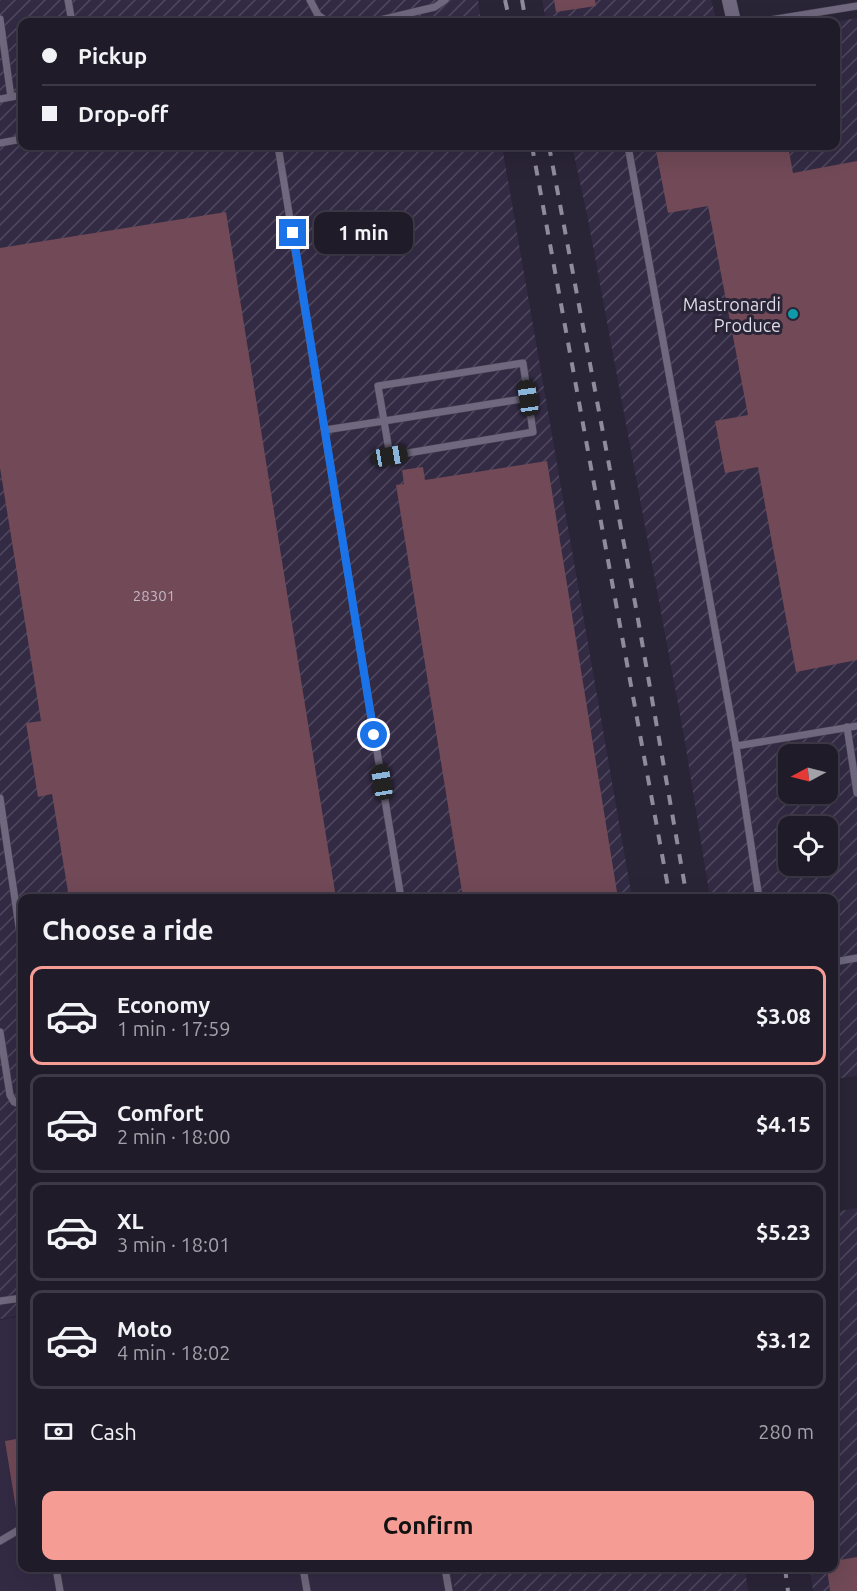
<!DOCTYPE html>
<meta charset="utf-8">
<style>
:root{--surface:#201b29;--page:#2d2835;--text:#f1f3f6;--muted:#a2a1a8;--line:#3d3946;--accent:#f59c95}
body{margin:0;font-family:Ubuntu,sans-serif;background:var(--page);color:var(--text);height:100vh;display:flex;flex-direction:column;font-size:22px;white-space:nowrap}
*{box-sizing:border-box;margin:0}
p{font-size:20px;color:var(--muted)}
.icon{flex:none;width:33px;height:33px;fill:none;stroke:currentColor;stroke-width:2;stroke-linecap:round;stroke-linejoin:round}
.map{position:relative;flex:1;overflow:hidden}
.sheet{position:absolute;left:18px;top:894px;width:820px;height:678px;display:flex;flex-direction:column;background:var(--surface);border-radius:12px;box-shadow:0 6px 24px #0002,0 0 0 2px var(--line)}
.sheet>*{flex:none}
.guide{position:absolute;left:18px;top:18px;width:822px;height:132px;border-radius:12px;box-shadow:0 6px 24px #0002,0 0 0 2px var(--line);display:grid;align-content:center;height:132px;padding:0 24px;background:var(--surface)}
.needle{width:39px;rotate:263deg}
.controls{position:absolute;left:778px;top:744px;display:grid;gap:12px}
.controls a{display:grid;place-items:center;width:60px;height:60px;border-radius:12px;background:var(--surface);box-shadow:0 6px 24px #0002,0 0 0 2px var(--line);font-size:30px}
.end{position:absolute;width:27px;height:27px;margin:-14px;border:8px solid #1a73e8;background:#fff;box-shadow:0 0 0 3px #fff}
.from{border-radius:50%}
.bubble{position:absolute;height:42px;border-radius:12px;background:var(--surface);box-shadow:0 6px 24px #0002,0 0 0 2px var(--line);font-size:20px;font-weight:700;line-height:42px;text-align:center}
.car{position:absolute;width:18px;height:36px;margin:-18px -9px;border-radius:8px;box-shadow:0 0 4px 2px #0007;background:linear-gradient(#222 24%,#8ab4d8 0 40%,#222 0 76%,#8ab4d8 0 86%,#222 0)}
.guide b{display:flex;align-items:center;gap:21px;height:57px;font-size:22px}
.guide b+b{border-top:2px solid var(--line)}
.guide i{width:15px;height:15px;background:var(--text)}
ul{padding:0;list-style:none}
li{display:flex;align-items:center;gap:18px;height:99px;margin:0 12px 9px;padding:0 12px;border:3px solid var(--line);border-radius:12px}
li div{flex:1}
li b{display:block;font-size:22px}
li em{font-style:normal;font-weight:700}
li.current{border-color:var(--accent)}
li>.icon{width:54px;height:54px;stroke-width:1.5}
h2{padding:0 24px;font-size:27px;line-height:72px}
.pay{display:flex;align-items:center;gap:15px;height:66px;padding:0 24px;font-size:22px}
.pay p{margin-inline-start:auto}
.primary-button{display:flex;gap:12px;margin-top:auto;padding:12px 24px}
.primary-button a{flex:1;height:69px;border-radius:12px;background:var(--accent);color:#111;font-size:24px;font-weight:700;line-height:69px;text-align:center}
.map>svg:first-child{display:block}
</style>
<div class="map">
<svg width="857" height="1591" viewBox="0 0 857 1591">
<defs>
<pattern id="industrial-furrows" width="10" height="10" patternUnits="userSpaceOnUse" patternTransform="scale(1.5)"><rect width="10" height="10" fill="#332b44"/><path d="M-1 1l2-2M0 10L10 0M9 11l2-2" fill="none" stroke="#50495f"/></pattern>
</defs>
<rect width="100%" height="100%" fill="#2a2437"/>
<path fill="#332b44" d="M22 1316V1568H451L455 1591H0V1320Z"/>
<g fill="url(#industrial-furrows)" fill-rule="evenodd">
<path d="M0 0H478L481 22H22V146H502L632 898H22V1315L0 1319Z"/>
<path d="M542 0H711L717 22H546Z"/>
<path d="M857 18V1076L834 1079V898H710L684 736 587 214 572 146H836V22H834ZM789 754H828V794H789ZM789 826H828V866H789Z"/>
<path d="M857 1208V1591H813L810 1568H834V1212Z"/>
<path d="M451 1568H745L748 1591H455Z"/>
</g>
<g fill="#714957">
<path d="M554 0H595L596 6 556 12Z"/>
<path d="M655 146H788L793 173 857 161V660L796 672 758 467 725 473 715 421 748 415 708 206 668 213Z"/>
<path d="M226 212 336 898H69L52 794 38 797 26 723 41 721 0 468V248Z"/>
<path d="M547 461 618 898H463L396 485 404 484 402 470 423 467 425 480Z"/>
<path d="M22 1438V1515H17L5 1441Z"/>
<path d="M857 1557V1591H830L827 1568H834V1561Z"/>
</g>
<g fill="none" stroke-linecap="round" stroke-linejoin="round">
<g stroke="#484252" stroke-width="8">
<g id="service">
<path d="M68 0 72 22"/>
<path d="M310 0 318 15 328 22"/>
<path d="M0 19 11 97"/>
<path d="M372 22 435 7 445 0"/>
<path d="M682 22 692 21 695 22"/>
<path d="M758 22 857 6"/>
<path d="M0 99 22 95"/>
<path d="M0 143 22 139"/>
<path d="M278 146 401 898"/>
<path d="M628 146 736 746 857 726"/>
<path d="M325 430 384 421 378 386 523 363 533 432 390 456 384 421 528 398"/>
<path d="M847 727 857 793"/>
<path d="M736 746 759 898"/>
<path d="M0 798 22 947"/>
<path d="M834 962 857 958"/>
<path d="M0 1032 10 1095 14 1102 22 1105"/>
<path d="M0 1301 22 1298"/>
<path d="M0 1541 22 1528"/>
<path d="M56 1568 60 1591"/>
<path d="M303 1568 307 1591"/>
<path d="M445 1568 449 1591"/>
</g>
</g>
<g stroke="#484252" stroke-width="15">
<path id="minor" d="M729 0 734 22"/>
</g>
<use href="#service" stroke="#6f687e" stroke-width="7"/>
<use href="#minor" stroke="#6f687e" stroke-width="14"/>
<g stroke="#908b9b" stroke-width="4" stroke-dasharray="10 10" stroke-linecap="butt">
<path d="M505 0 510 22"/>
<path d="M522 0 526 22"/>
<path d="M532 146 670 898"/>
<path d="M549 146 636 608 687 898"/>
<path d="M785 1568 788 1591"/>
</g>
</g>
<g fill="none" stroke-linecap="round" stroke-linejoin="round">
<path stroke="#1a73e8" stroke-width="8" d="M293 233 374 735"/>
</g>
<circle fill="#0f9aa8" stroke="#2a2437" stroke-width="2" cx="793" cy="314" r="6"/>
<g text-anchor="middle" dominant-baseline="central" stroke-width="6" stroke-linejoin="round" paint-order="stroke">
<g font-size="15" fill="#c3b6c3">
<text x="154" y="595">28301</text>
</g>
<g font-size="18" fill="#dedae7" stroke="#2a2437" text-anchor="end">
<text x="781" y="304">Mastronardi<tspan x="781" dy="21">Produce</tspan></text>
</g>
</g>
</svg>
<div class="controls">
<a><svg class="needle" viewBox="-14 -14 28 28"><path d="M0-13l5 13h-10z" fill="#e53935"/><path d="M0 13l5-13h-10z" fill="#a2a1a8"/></svg></a>
<a><svg class="icon" aria-label="locate" viewBox="0 0 24 24"><circle cx="12" cy="12" r="6"/><path d="M12 2v4M12 18v4M2 12h4M18 12h4"/></svg></a>
</div>
<i class="end from" style="left:374px;top:735px"></i>
<i class="end" style="left:293px;top:233px"></i>
<div class="bubble" style="left:314px;top:212px;width:99px">1 min</div>
<i class="car" style="left:528px;top:398px;rotate:352deg"></i>
<i class="car" style="left:390px;top:456px;rotate:80deg"></i>
<i class="car" style="left:382px;top:782px;rotate:351deg"></i>
<div class="guide">
<b><i class="from"></i>Pickup</b>
<b><i></i>Drop-off</b>
</div>
<section class="sheet">
<h2>Choose a ride</h2>
<ul>
<li class="current"><svg class="icon" aria-label="car" viewBox="0 0 24 24"><path d="M5 17H2v-5l4-1 3-4h7l3 4 3 1v5h-3M9 17h6M6 11h13"/><circle cx="7" cy="17" r="2"/><circle cx="17" cy="17" r="2"/></svg><div><b>Economy</b><p>1 min · 17:59</p></div><em>$3.08</em></li>
<li><svg class="icon" aria-label="car" viewBox="0 0 24 24"><path d="M5 17H2v-5l4-1 3-4h7l3 4 3 1v5h-3M9 17h6M6 11h13"/><circle cx="7" cy="17" r="2"/><circle cx="17" cy="17" r="2"/></svg><div><b>Comfort</b><p>2 min · 18:00</p></div><em>$4.15</em></li>
<li><svg class="icon" aria-label="car" viewBox="0 0 24 24"><path d="M5 17H2v-5l4-1 3-4h7l3 4 3 1v5h-3M9 17h6M6 11h13"/><circle cx="7" cy="17" r="2"/><circle cx="17" cy="17" r="2"/></svg><div><b>XL</b><p>3 min · 18:01</p></div><em>$5.23</em></li>
<li><svg class="icon" aria-label="car" viewBox="0 0 24 24"><path d="M5 17H2v-5l4-1 3-4h7l3 4 3 1v5h-3M9 17h6M6 11h13"/><circle cx="7" cy="17" r="2"/><circle cx="17" cy="17" r="2"/></svg><div><b>Moto</b><p>4 min · 18:02</p></div><em>$3.12</em></li>
</ul>
<div class="pay"><svg class="icon" aria-label="cash" viewBox="0 0 24 24"><path d="M3 7h18v10H3z"/><circle cx="12" cy="12" r="2"/></svg>Cash<p>280 m</p></div>
<div class="primary-button"><a>Confirm</a></div>
</section>
</div>
